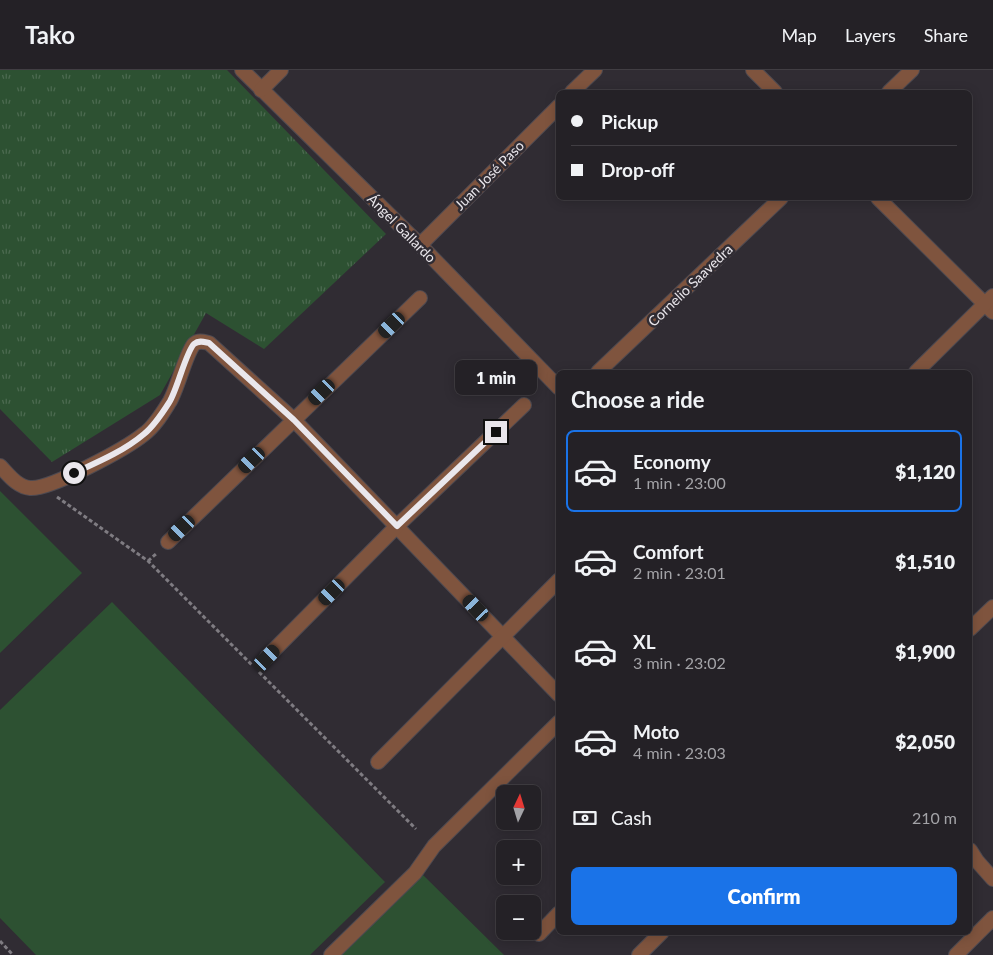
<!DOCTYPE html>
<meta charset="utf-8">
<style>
:root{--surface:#242126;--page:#302e32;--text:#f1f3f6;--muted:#a3a3a7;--line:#413e43;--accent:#1a73e8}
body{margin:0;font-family:Lato,sans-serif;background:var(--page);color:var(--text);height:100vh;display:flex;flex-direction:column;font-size:19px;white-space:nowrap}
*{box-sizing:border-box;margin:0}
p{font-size:16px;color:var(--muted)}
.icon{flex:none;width:28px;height:28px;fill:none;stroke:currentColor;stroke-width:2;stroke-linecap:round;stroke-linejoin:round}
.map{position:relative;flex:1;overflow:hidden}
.drawer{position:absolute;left:556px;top:300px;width:416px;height:565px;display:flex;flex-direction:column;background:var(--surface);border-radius:8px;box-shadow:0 2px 12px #0003,0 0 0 1px var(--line)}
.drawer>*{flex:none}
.top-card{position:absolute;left:556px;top:20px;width:416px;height:110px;border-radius:8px;box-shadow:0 2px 12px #0003,0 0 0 1px var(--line);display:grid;align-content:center;height:110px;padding:0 15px;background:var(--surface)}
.needle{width:32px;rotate:4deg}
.tools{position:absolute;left:496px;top:715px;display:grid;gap:10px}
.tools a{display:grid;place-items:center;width:45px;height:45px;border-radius:8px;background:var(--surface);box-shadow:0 2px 12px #0003,0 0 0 1px var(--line);font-size:25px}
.end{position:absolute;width:22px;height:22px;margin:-11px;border:6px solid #eae7ec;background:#111;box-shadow:0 0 0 2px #111}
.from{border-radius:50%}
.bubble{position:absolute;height:35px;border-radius:8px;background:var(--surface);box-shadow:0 2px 12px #0003,0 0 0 1px var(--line);font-size:16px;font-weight:800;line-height:35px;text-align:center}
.car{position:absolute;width:15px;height:30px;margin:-15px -8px;border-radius:6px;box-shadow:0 0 4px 1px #0007;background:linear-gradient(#222 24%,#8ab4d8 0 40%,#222 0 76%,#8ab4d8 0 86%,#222 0)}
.top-card b{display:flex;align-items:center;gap:18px;height:48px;font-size:19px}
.top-card b+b{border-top:1px solid var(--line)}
.top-card i{width:12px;height:12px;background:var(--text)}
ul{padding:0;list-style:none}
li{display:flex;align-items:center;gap:15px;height:82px;margin:0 10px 8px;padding:0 5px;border:2px solid transparent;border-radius:8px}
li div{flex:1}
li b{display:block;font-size:19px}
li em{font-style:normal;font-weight:800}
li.selected{border-color:var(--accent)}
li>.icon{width:45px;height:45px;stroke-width:1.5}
h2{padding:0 15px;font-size:22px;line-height:60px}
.pay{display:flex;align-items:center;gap:12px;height:55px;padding:0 15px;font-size:19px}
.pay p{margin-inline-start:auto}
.cta{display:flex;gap:10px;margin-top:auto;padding:10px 15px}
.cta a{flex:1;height:58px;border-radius:8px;background:var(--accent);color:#fff;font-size:20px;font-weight:800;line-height:58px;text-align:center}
header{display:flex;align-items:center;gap:30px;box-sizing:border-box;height:70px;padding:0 25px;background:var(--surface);border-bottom:1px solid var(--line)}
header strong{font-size:24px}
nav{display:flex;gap:28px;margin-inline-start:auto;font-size:18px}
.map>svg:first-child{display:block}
</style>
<header>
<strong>Tako</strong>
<nav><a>Map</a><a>Layers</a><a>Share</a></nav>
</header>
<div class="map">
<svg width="993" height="885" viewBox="0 0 993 885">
<defs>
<pattern id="grass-tufts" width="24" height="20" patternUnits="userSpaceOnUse" patternTransform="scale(1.25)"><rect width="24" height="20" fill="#2d5132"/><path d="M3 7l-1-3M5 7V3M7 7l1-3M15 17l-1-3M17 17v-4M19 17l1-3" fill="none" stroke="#4c6a50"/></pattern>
</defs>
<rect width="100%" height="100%" fill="#302c33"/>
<path fill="url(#grass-tufts)" d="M0 0H227L386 164 264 279 206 243 160 325 52 392 0 339Z"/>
<g fill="#2d5132">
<path d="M0 421 82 503 0 583Z"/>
<path d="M112 532 385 812 310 885H36L0 848V640Z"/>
<path d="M423 805 504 885H341Z"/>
</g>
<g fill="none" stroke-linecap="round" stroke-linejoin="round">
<g stroke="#4e4a51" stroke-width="16">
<g id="minor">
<path d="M242 0 420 175 559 318"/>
<path d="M753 0 775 22"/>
<path d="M261 20 281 0"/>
<path d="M572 22 595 0"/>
<path d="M889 22 912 0"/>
<path d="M878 128 993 242"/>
<path d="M420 175 559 36"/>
<path d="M598 302 781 128"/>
<path d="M916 302 993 226"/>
<path d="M0 396C8 404 17 417 30 418 50 420 127 378 144 364 155 356 163 342 170 331 178 317 186 283 194 274 199 270 204 272 209 273L294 350 559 625"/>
<path d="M168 472 420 228"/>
<path d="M970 559 993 537"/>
<path d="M267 587 397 456 524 335"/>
<path d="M378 692 559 510"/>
<path d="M970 780 977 791 993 809"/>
<path d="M539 864 559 843"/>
<path d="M331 885 415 803 434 776 559 652"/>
<path d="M639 885 662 862"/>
</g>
</g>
<g stroke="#4e4a51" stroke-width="16">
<path id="tertiary" d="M956 885 993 848"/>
</g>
<g stroke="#7f7c82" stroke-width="3" stroke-dasharray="4 2.5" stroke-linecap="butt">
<path d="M57 427 148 491 253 596"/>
<path d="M148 491 157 483"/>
<path d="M259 602 416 759"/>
<path d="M0 871 13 885"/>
</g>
<use href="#minor" stroke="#7f543e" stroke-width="14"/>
<use href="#tertiary" stroke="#7f543e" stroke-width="14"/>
</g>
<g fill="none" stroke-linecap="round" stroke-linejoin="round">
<path stroke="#eae7ec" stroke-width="6" d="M74 403C98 392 124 381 144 364 155 355 163 342 170 331 178 317 186 282 194 274 199 270 204 272 209 273L294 350 397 456 496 362"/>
</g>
<g text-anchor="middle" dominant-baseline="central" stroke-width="5" stroke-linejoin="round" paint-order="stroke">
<g font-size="14" fill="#eae7ec" stroke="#302c33">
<text transform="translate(489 105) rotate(-45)">Juan José Paso</text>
<text transform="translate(402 158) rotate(45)">Ángel Gallardo</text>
<text transform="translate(690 215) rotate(-44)">Cornelio Saavedra</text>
</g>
</g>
</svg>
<div class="tools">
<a><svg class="needle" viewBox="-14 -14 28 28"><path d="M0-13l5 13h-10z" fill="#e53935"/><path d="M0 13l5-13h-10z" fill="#a3a3a7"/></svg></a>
<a>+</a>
<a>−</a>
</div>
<i class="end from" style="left:74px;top:403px"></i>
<i class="end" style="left:496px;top:362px"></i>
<div class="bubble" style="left:455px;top:290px;width:82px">1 min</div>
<i class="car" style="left:392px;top:255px;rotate:226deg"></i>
<i class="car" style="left:322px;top:322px;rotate:226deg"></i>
<i class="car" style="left:252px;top:390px;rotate:226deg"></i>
<i class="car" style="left:182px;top:458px;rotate:226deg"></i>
<i class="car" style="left:332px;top:522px;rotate:225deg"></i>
<i class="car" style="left:476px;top:538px;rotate:317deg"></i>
<i class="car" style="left:267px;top:588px;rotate:44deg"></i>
<div class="top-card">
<b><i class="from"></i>Pickup</b>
<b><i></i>Drop-off</b>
</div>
<section class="drawer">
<h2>Choose a ride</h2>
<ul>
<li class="selected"><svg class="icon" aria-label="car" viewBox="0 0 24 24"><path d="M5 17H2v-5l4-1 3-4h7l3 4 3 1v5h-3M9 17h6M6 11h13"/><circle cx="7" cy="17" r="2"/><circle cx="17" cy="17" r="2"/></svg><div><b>Economy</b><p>1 min · 23:00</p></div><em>$1,120</em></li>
<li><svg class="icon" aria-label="car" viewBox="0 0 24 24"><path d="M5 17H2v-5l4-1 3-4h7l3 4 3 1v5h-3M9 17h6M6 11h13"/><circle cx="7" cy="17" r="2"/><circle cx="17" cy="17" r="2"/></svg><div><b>Comfort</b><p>2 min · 23:01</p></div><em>$1,510</em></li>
<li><svg class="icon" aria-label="car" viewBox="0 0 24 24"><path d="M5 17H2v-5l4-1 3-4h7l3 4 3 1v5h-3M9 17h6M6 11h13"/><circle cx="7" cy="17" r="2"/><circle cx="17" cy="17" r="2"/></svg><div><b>XL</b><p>3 min · 23:02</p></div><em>$1,900</em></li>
<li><svg class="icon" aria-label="car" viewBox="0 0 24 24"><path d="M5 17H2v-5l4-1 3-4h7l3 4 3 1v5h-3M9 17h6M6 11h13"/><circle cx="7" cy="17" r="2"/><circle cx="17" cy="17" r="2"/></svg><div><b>Moto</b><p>4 min · 23:03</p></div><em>$2,050</em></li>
</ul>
<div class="pay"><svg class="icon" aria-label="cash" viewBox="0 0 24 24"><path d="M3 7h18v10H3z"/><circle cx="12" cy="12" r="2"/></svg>Cash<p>210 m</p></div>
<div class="cta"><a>Confirm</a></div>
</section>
</div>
